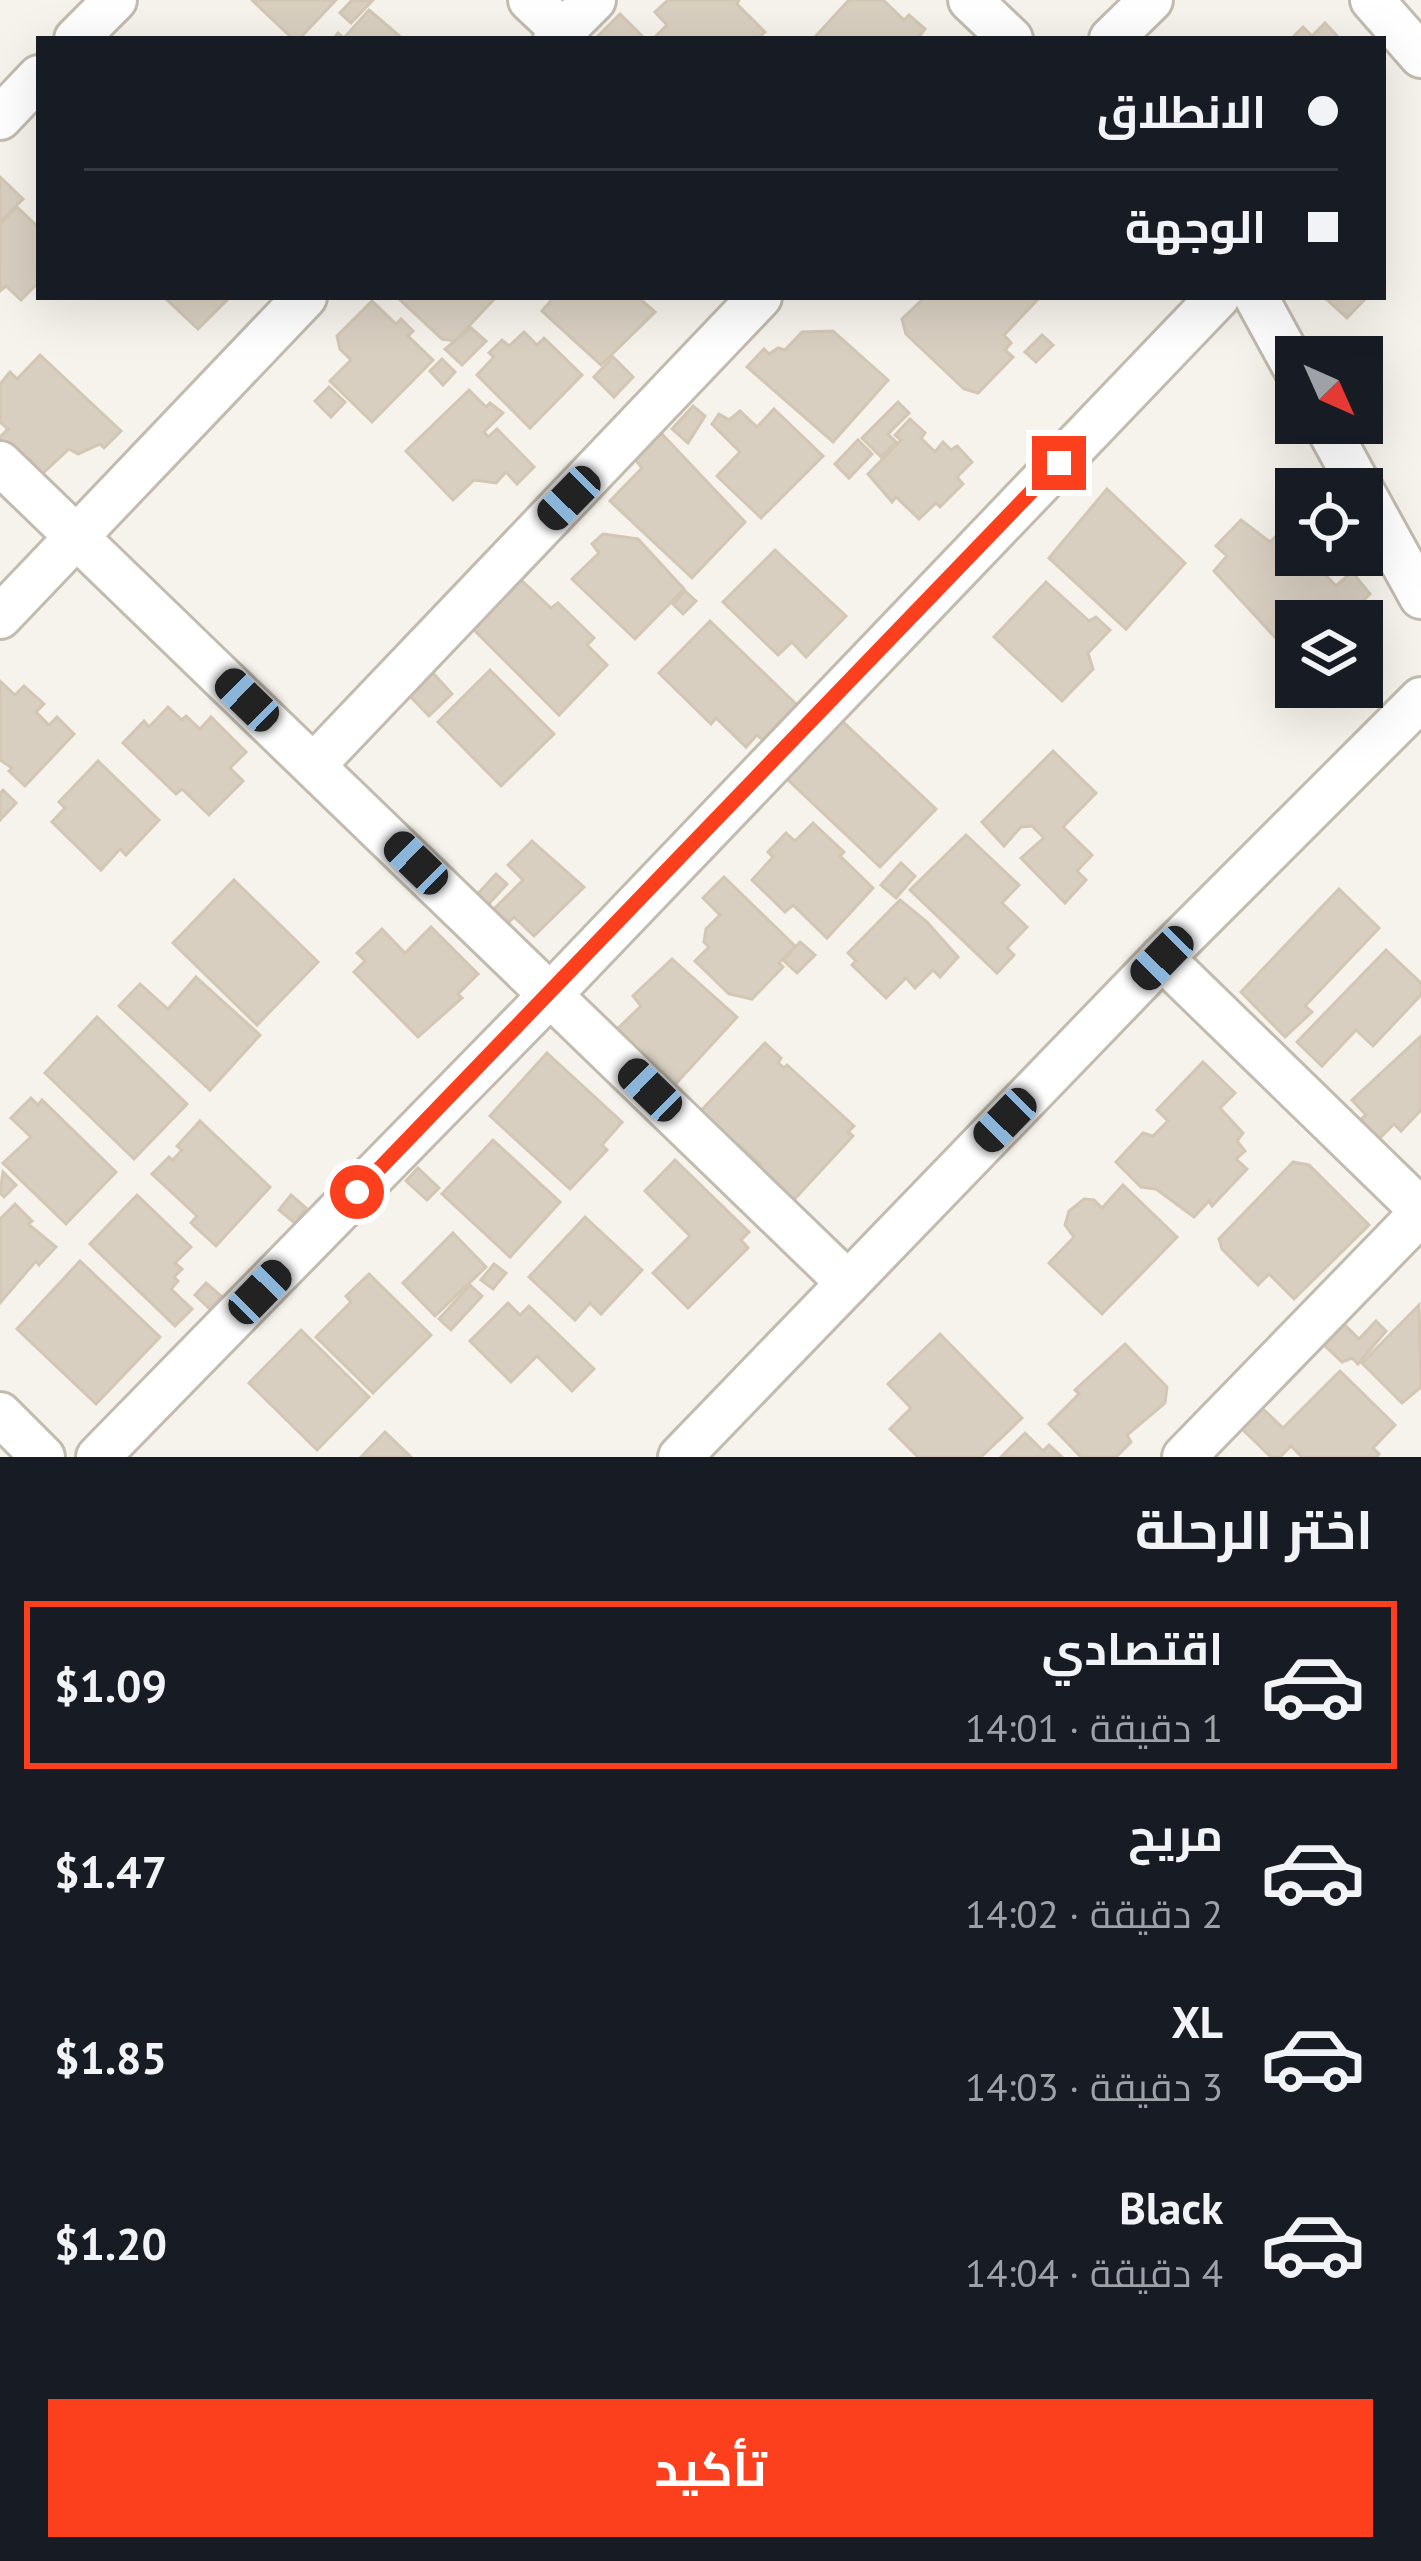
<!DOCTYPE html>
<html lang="ar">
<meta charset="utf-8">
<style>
:root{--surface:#171b24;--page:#20242c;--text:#f1f3f6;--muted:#9ea1a6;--line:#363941;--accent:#fc3f1d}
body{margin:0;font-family:"PT Sans",Cairo,sans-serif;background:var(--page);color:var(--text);direction:rtl;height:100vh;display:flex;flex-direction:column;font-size:45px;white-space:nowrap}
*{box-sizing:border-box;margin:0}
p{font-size:39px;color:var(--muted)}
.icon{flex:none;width:66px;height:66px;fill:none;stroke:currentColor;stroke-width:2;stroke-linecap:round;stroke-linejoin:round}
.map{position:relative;height:1457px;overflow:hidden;direction:ltr}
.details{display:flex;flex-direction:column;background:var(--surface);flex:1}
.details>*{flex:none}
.guide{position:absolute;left:36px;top:36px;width:1350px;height:264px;border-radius:0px;box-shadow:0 12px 48px #0002;direction:rtl;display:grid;align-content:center;height:264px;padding:0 48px;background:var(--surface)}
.needle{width:78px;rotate:135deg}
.tools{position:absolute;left:1275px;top:336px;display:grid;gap:24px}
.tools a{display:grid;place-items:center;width:108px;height:108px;border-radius:0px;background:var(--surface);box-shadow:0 12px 48px #0002;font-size:60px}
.end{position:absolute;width:54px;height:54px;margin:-27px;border:15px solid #fc3f1d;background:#fff;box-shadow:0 0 0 6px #fff}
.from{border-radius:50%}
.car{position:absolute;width:36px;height:72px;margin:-36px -18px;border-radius:15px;box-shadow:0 0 9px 3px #0007;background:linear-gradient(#222 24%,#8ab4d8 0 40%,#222 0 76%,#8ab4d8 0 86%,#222 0)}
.guide b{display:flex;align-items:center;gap:42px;height:114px;font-size:45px}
.guide b+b{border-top:3px solid var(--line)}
.guide i{width:30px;height:30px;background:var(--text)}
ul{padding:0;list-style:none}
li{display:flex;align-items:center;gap:36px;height:168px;margin:0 24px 18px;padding:0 24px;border:6px solid transparent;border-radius:0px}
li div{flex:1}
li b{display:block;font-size:45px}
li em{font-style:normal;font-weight:700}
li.active{border-color:var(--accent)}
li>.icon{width:108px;height:108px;stroke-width:1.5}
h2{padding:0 48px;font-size:54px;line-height:144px}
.primary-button{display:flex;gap:24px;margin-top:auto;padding:24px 48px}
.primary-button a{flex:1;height:138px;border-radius:0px;background:var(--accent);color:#fff;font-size:48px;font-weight:700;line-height:138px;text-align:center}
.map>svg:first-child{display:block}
</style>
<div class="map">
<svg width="1421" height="1457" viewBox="0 0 1421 1457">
<rect width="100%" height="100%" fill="#f6f3ec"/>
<g fill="#d8cfc1" stroke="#d3c7b4" stroke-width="3">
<path d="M252 0H336L299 39H293Z"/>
<path d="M352 0 372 1 351 23 340 13Z"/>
<path d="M668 0H739L737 4 765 32 758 39H658L656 36 667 25 655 12Z"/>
<path d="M849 0H883L904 20 909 15 925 29 917 39H813Z"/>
<path d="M369 10 403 39H333L338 33 344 38Z"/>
<path d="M620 14 645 39H595Z"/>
<path d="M1325 23 1340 39H1291L1303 27 1312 36Z"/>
<path d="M0 177 23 199 0 222Z"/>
<path d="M17 207 39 228V282L21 300 6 286 0 291V224Z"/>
<path d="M164 297H230L198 329Z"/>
<path d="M397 297H496L455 341 442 339Z"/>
<path d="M554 297H638L655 312 601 365 542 311Z"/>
<path d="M925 297H1040L1004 335 1011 343 1005 350 1013 357 978 393 964 389 906 334 902 319Z"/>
<path d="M1324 297H1367L1347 318Z"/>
<path d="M372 301 396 324 401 319 413 331 408 336 433 360 372 422 330 381 351 360 340 349 337 336Z"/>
<path d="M471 328 486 341 462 365 445 349Z"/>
<path d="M833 331 888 380 833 442 747 367 764 349 769 354 778 348 785 350 802 332Z"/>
<path d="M524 332 537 345 544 338 582 375 530 428 477 375 494 357 489 353 502 340 509 346Z"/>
<path d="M1042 335 1053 345 1036 362 1025 352Z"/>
<path d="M40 355 121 431 104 448 100 444 78 454 69 449 42 474 27 460 0 448V437L8 429 0 422V384L10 372 17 379Z"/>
<path d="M613 357 633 377 614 397 594 377Z"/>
<path d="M442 359 455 372 443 385 430 371Z"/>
<path d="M329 387 345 402 331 417 315 401Z"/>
<path d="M469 390 486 407 490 403 503 413 484 432 488 437 497 429 534 467 517 484 506 472 496 483 474 480 453 500 406 451Z"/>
<path d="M898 402 909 413 888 434 896 442 881 457 862 438Z"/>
<path d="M693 406 705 416 688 443 672 429Z"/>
<path d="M774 409 823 456 761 518 717 476 740 452 712 424 719 414 729 420 740 411 757 427Z"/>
<path d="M910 419 925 433 921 438 935 452 943 442 951 450 957 446 972 462 957 477 963 484 940 507 936 503 919 519 896 497 892 502 868 474 901 440 895 435Z"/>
<path d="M661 433 745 522 692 578 610 501 642 468 635 459Z"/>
<path d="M858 440 872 454 849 478 835 464Z"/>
<path d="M1107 489 1185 563 1126 629 1049 558Z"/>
<path d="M1241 520 1270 542 1284 528 1296 531V555H1307L1336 586 1352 572 1370 594 1343 621H1296V660L1214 571 1227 556 1216 546Z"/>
<path d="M603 534 638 539 684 589 635 639 572 579 599 553 592 544Z"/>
<path d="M775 550 846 616 806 657 792 642 778 655 723 602Z"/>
<path d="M520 579 551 608 558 603 594 638 587 645 607 665 559 715 472 628Z"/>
<path d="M1046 582 1089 621 1096 617 1110 630 1088 653 1093 669 1062 701 994 637Z"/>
<path d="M685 591 696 601 683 614 673 604Z"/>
<path d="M710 621 797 705 763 740 757 735 746 747 716 718 711 724 659 673Z"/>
<path d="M490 670 554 734 501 786 438 722Z"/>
<path d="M432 672 452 694 429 716 408 694Z"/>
<path d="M0 681 15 695 24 686 44 704 36 712 49 725 57 717 74 734 25 786 9 771 12 768 0 760Z"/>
<path d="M168 707 182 720 186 716 200 729 211 717 246 752 230 768 243 781 209 815 182 789 176 794 123 743 144 721 149 727Z"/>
<path d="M841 720 936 809 880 867 786 778Z"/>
<path d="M1053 751 1096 793 1063 827 1092 855 1077 871 1086 880 1065 903 1021 858 1044 838 1032 826 1021 827 1004 846 982 822Z"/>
<path d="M98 761 159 820 126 855 120 849 101 870 52 822 65 808 59 802Z"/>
<path d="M3 790 16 803 0 820V793Z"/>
<path d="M813 823 844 852 840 856 873 888 827 938 793 905 785 912 752 880 773 857 768 852 786 833 795 841Z"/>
<path d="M966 835 1019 885 1002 903 1027 927 1007 948 1014 955 997 973 910 890Z"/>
<path d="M532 841 584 887 534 936 514 917 504 927 490 913 523 880 508 865Z"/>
<path d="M901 863 915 876 896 898 881 885Z"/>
<path d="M496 874 507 884 485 908 474 898Z"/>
<path d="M724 877 795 946 779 963 783 967 752 999 729 994 695 961 709 947 704 942 706 929 720 915 703 898Z"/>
<path d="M234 880 318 962 257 1025 173 943Z"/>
<path d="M1339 889 1379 928 1305 1006 1312 1012 1285 1037 1241 992Z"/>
<path d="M900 900 927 922 958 957 940 977 933 970 915 988 906 978 886 998 852 965 856 961 848 953Z"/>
<path d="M431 927 478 974 458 994 462 998 418 1037 354 972 365 961 357 953 382 929 405 953Z"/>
<path d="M800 942 815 955 797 973 783 960Z"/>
<path d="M1386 950 1421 983V995L1373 1046 1356 1030 1322 1066 1297 1042Z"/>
<path d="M672 959 737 1017 668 1092 610 1036 641 1006 633 996Z"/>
<path d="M196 977 260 1035 210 1090 119 1006 140 984 168 1009Z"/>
<path d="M97 1017 187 1104 134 1159 45 1073Z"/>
<path d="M1421 1036V1110L1401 1131 1394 1124 1379 1139 1360 1120 1366 1115 1352 1100Z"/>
<path d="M765 1043 781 1058 778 1063 784 1068 787 1065 854 1126 848 1132 853 1136 791 1203 755 1170 760 1164 739 1145 735 1150 697 1115Z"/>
<path d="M547 1053 622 1122 602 1145 607 1150 570 1189 490 1116Z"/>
<path d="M1203 1062 1235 1093 1220 1108 1243 1133 1237 1141 1245 1151 1236 1159 1247 1169 1212 1206 1209 1201 1194 1217 1156 1189 1141 1187 1116 1162 1143 1133 1153 1136 1168 1121 1157 1110Z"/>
<path d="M31 1098 38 1105 42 1100 116 1172 66 1224 3 1163 31 1137 11 1118Z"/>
<path d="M200 1121 270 1187 216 1246 191 1223 197 1216 152 1174 169 1157 173 1160 182 1150 177 1146Z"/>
<path d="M493 1140 560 1202 510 1257 442 1194Z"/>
<path d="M675 1160 749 1232 741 1240 748 1248 688 1308 653 1273 690 1236 645 1191Z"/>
<path d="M1293 1162 1309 1165 1369 1225 1294 1299 1269 1274 1258 1285 1222 1249 1219 1239Z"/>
<path d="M418 1168 439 1188 427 1200 406 1181Z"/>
<path d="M3 1172 16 1185 4 1197 0 1193Z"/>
<path d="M1123 1185 1177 1237 1102 1314 1049 1263 1074 1237 1065 1225 1069 1211 1084 1199 1094 1200 1102 1208Z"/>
<path d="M137 1195 191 1247 175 1263 182 1269 174 1277 178 1281 171 1289 192 1309 175 1326 90 1244Z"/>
<path d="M291 1195 306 1208 295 1223 279 1210Z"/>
<path d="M15 1204 32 1221 28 1224 56 1247 39 1265 36 1261 0 1303V1219Z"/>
<path d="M585 1217 642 1270 601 1314 590 1303 575 1320 529 1277Z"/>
<path d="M453 1233 486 1267 435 1316 403 1283Z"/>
<path d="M80 1261 160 1337 96 1404 17 1329Z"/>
<path d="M494 1264 506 1273 493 1289 481 1280Z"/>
<path d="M369 1274 431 1335 373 1393 316 1337 351 1302 346 1296Z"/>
<path d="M206 1283 221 1296 210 1309 195 1295Z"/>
<path d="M470 1285 482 1296 451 1330 439 1319Z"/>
<path d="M508 1303 520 1315 529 1306 594 1369 572 1391 537 1356 511 1382 470 1341Z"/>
<path d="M1419 1305 1421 1387 1402 1403 1362 1363Z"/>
<path d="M1376 1321 1386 1331 1358 1364 1352 1358 1342 1362 1323 1344 1344 1324 1359 1339Z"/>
<path d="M301 1330 369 1397 317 1450 249 1383Z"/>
<path d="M940 1334 1022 1418 981 1457H918L890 1429 911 1408 888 1384Z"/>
<path d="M1125 1344 1167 1387 1165 1403 1127 1435 1131 1442 1116 1457H1081L1049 1424 1079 1394 1075 1390Z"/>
<path d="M1340 1371 1395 1425 1373 1448 1379 1454 1377 1457H1302L1291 1446 1280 1457H1271L1242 1429 1262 1408 1283 1428Z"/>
<path d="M385 1432 411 1457H361Z"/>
<path d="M1025 1433 1043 1451 1049 1445 1062 1457H1001Z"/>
</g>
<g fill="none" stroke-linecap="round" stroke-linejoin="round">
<g stroke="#c2bbae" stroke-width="48">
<g id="minor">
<path d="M530 0 563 31"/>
<path d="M970 0 1011 39"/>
<path d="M1372 0 1421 56"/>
<path d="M76 39 115 0"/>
<path d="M555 39 594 0"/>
<path d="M1111 39 1151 0"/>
<path d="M0 118 39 77"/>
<path d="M1256 297 1296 370"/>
<path d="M1325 423 1361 489"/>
<path d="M0 463 848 1283"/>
<path d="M1362 490 1421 597"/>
<path d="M0 617 305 297"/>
<path d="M314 765 760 297"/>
<path d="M1162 958 1421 1210"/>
<path d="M0 1414 43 1457"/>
<path d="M98 1457 551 994 1218 297"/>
<path d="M680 1457 1162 958 1421 699"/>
<path d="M1184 1457 1421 1213"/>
</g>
</g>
<use href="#minor" stroke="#fff" stroke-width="42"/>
</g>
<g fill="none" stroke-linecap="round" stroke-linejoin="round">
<path stroke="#fc3f1d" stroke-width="15" d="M357 1192 1059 463"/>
</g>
</svg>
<div class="tools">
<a><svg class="needle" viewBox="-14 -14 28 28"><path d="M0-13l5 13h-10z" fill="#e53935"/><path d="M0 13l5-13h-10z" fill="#9ea1a6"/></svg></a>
<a><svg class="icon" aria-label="locate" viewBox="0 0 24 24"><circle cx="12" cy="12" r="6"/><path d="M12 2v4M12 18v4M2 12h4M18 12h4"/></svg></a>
<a><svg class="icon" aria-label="layers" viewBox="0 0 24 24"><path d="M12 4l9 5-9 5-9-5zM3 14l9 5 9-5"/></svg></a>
</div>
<i class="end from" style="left:357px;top:1192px"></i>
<i class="end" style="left:1059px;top:463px"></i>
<i class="car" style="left:569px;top:498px;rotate:224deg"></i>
<i class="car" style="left:247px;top:700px;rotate:314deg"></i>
<i class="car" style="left:416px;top:863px;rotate:314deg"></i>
<i class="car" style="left:1162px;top:958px;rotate:224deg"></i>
<i class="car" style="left:650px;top:1090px;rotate:314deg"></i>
<i class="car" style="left:1005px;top:1120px;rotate:224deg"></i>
<i class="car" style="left:260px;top:1292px;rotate:44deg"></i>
<div class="guide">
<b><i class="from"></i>الانطلاق</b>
<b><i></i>الوجهة</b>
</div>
</div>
<section class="details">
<h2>اختر الرحلة</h2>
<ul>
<li class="active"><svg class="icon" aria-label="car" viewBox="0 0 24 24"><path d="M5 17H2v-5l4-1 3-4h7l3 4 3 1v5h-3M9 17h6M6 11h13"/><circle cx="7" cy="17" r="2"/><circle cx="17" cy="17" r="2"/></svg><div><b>اقتصادي</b><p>1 دقيقة · 14:01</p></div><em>$1.09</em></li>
<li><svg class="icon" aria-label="car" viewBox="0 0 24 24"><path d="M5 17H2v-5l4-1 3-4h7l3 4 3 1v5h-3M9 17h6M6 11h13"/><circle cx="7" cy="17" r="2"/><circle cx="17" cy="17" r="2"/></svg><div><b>مريح</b><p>2 دقيقة · 14:02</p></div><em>$1.47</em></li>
<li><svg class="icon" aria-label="car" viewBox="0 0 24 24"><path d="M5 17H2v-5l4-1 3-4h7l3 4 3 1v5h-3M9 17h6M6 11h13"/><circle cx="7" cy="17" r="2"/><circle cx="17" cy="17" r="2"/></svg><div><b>XL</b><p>3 دقيقة · 14:03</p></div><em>$1.85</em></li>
<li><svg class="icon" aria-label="car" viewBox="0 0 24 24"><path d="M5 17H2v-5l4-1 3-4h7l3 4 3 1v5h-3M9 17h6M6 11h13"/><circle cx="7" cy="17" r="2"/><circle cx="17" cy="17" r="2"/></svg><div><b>Black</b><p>4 دقيقة · 14:04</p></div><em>$1.20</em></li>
</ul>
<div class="primary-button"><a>تأكيد</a></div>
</section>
